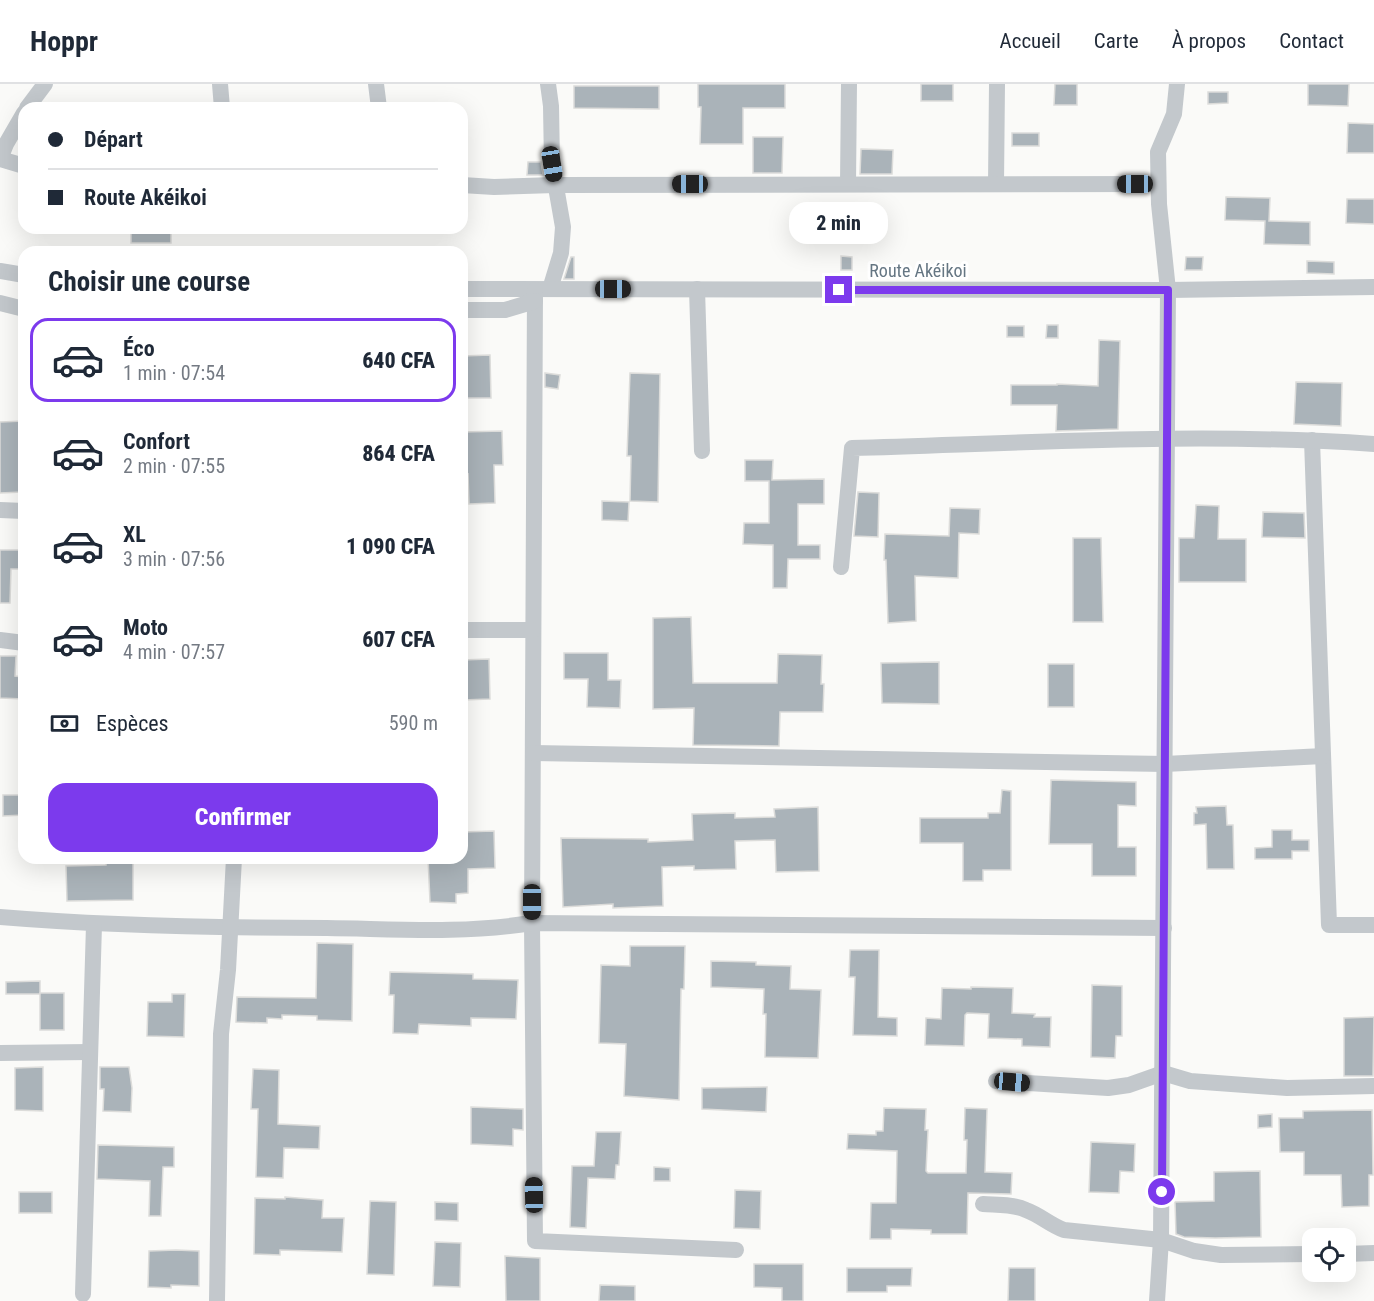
<!DOCTYPE html>
<html lang="fr">
<meta charset="utf-8">
<style>
:root{--surface:#fff;--page:#f6f6f7;--text:#1f2937;--muted:#747a83;--line:#e0e1e3;--accent:#7c3aed}
body{margin:0;font-family:"Roboto Condensed",sans-serif;background:var(--page);color:var(--text);height:100vh;display:flex;flex-direction:column;font-size:22px;white-space:nowrap}
*{box-sizing:border-box;margin:0}
p{font-size:20px;color:var(--muted)}
.icon{flex:none;width:33px;height:33px;fill:none;stroke:currentColor;stroke-width:2;stroke-linecap:round;stroke-linejoin:round}
.map{position:relative;flex:1;overflow:hidden}
.side{position:absolute;left:18px;top:162px;width:450px;height:618px;display:flex;flex-direction:column;background:var(--surface);border-radius:18px;box-shadow:0 6px 24px #0002}
.side>*{flex:none}
.guide{position:absolute;left:18px;top:18px;width:450px;height:132px;border-radius:18px;box-shadow:0 6px 24px #0002;display:grid;align-content:center;height:132px;padding:0 30px;background:var(--surface)}
.buttons{position:absolute;left:1302px;top:1144px;display:grid;gap:12px}
.buttons a{display:grid;place-items:center;width:54px;height:54px;border-radius:12px;background:var(--surface);box-shadow:0 6px 24px #0002;font-size:30px}
.end{position:absolute;width:27px;height:27px;margin:-14px;border:8px solid #7c3aed;background:#fff;box-shadow:0 0 0 3px #fff}
.from{border-radius:50%}
.bubble{position:absolute;height:42px;border-radius:18px;background:var(--surface);box-shadow:0 6px 24px #0002;font-size:20px;font-weight:800;line-height:42px;text-align:center}
.car{position:absolute;width:18px;height:36px;margin:-18px -9px;border-radius:8px;box-shadow:0 0 4px 2px #0007;background:linear-gradient(#222 24%,#8ab4d8 0 40%,#222 0 76%,#8ab4d8 0 86%,#222 0)}
.guide b{display:flex;align-items:center;gap:21px;height:57px;font-size:22px}
.guide b+b{border-top:2px solid var(--line)}
.guide i{width:15px;height:15px;background:var(--text)}
ul{padding:0;list-style:none}
li{display:flex;align-items:center;gap:18px;height:84px;margin:0 12px 9px;padding:0 18px;border:3px solid transparent;border-radius:18px}
li div{flex:1}
li b{display:block;font-size:22px}
li em{font-style:normal;font-weight:800}
li.on{border-color:var(--accent)}
li>.icon{width:54px;height:54px;stroke-width:1.5}
h2{padding:0 30px;font-size:27px;line-height:72px}
.pay{display:flex;align-items:center;gap:15px;height:66px;padding:0 30px;font-size:22px}
.pay p{margin-inline-start:auto}
.cta{display:flex;gap:12px;margin-top:auto;padding:12px 30px}
.cta a{flex:1;height:69px;border-radius:18px;background:var(--accent);color:#fff;font-size:24px;font-weight:800;line-height:69px;text-align:center}
header{display:flex;align-items:center;gap:36px;box-sizing:border-box;height:84px;padding:0 30px;background:var(--surface);border-bottom:2px solid var(--line)}
header strong{font-size:28px}
nav{display:flex;gap:33px;margin-inline-start:auto;font-size:21px}
.map>svg:first-child{display:block}
</style>
<header>
<strong>Hoppr</strong>
<nav><a>Accueil</a><a>Carte</a><a>À propos</a><a>Contact</a></nav>
</header>
<div class="map">
<svg width="1374" height="1217" viewBox="0 0 1374 1217">
<rect width="100%" height="100%" fill="#fafaf8"/>
<g fill="#aab3b9" stroke="#dcdcda" stroke-width="1.5">
<path d="M698 0H785V24H743V60H700L701 23H698Z"/>
<rect x="921" y="0" width="32" height="17"/>
<path d="M1055 0H1077V21H1054Z"/>
<path d="M1308 0H1349L1348 22 1308 21Z"/>
<path d="M574 2H659V25L574 24Z"/>
<path d="M1208 8H1228V19L1208 20Z"/>
<path d="M1348 39 1374 40V69H1347Z"/>
<rect x="1012" y="49" width="27" height="13"/>
<path d="M753 53H783L782 89H753Z"/>
<path d="M861 65 893 66 892 90H860Z"/>
<path d="M528 78H541L543 91H527Z"/>
<path d="M1226 113 1270 114 1269 137 1310 138V161L1264 160 1265 137 1225 136Z"/>
<path d="M1347 115H1374V140L1346 139Z"/>
<rect x="131" y="144" width="40" height="15"/>
<path d="M841 172 852 173V186H841Z"/>
<path d="M571 173H574V195H564Z"/>
<path d="M1186 173H1203L1202 186H1185Z"/>
<path d="M1307 177 1334 178V190L1307 189Z"/>
<path d="M1047 241H1058V254H1046Z"/>
<rect x="1007" y="242" width="17" height="11"/>
<path d="M1099 256 1120 257 1118 345 1056 347 1057 321H1011V301H1057V300L1098 302Z"/>
<path d="M490 271 491 314H462V272Z"/>
<path d="M545 289 560 291 558 305 545 303Z"/>
<path d="M630 289 660 290 658 418 630 417 631 372H627Z"/>
<path d="M1296 298 1342 299 1341 342 1294 340Z"/>
<path d="M24 337V360H20L22 408 0 409V338Z"/>
<path d="M502 347 503 381H494L495 419 469 420 468 390 462 391V348Z"/>
<path d="M745 376H773L772 396 824 395V420H798V461H820V475H788L787 504H773V461L743 460 744 439H769V397H745Z"/>
<path d="M858 408 879 409 878 453 854 452Z"/>
<path d="M602 417 629 418 628 437 602 436Z"/>
<path d="M1196 421 1219 422 1218 455H1246V498H1179V454H1194Z"/>
<path d="M950 424 980 425 979 450 959 449 958 494 915 492 916 537 888 539 886 476H884L885 450 949 452Z"/>
<path d="M1263 428 1304 429 1305 454 1262 453Z"/>
<path d="M1073 454H1101L1103 538H1073Z"/>
<path d="M0 466H24V485H11L10 519H0Z"/>
<path d="M691 533 693 599H777L778 570 822 571 821 600H824L823 628H780L779 662 693 661 694 624 653 625V534Z"/>
<path d="M564 569H608V596H621L620 624 587 623 588 595H564Z"/>
<path d="M0 572H16L15 592 24 593V615L0 614Z"/>
<path d="M489 575 490 615 462 616V576Z"/>
<path d="M939 578V620L882 619 881 579Z"/>
<rect x="1048" y="580" width="26" height="43"/>
<path d="M1051 696 1136 698V722L1118 721V763H1136V792H1092V760H1049Z"/>
<path d="M1002 706 1011 707V786H983V797H963V759H920V734H988V729H1000Z"/>
<path d="M3 711H24V731L3 732Z"/>
<path d="M1226 722 1227 741H1233L1234 785H1207L1206 740 1194 741V729H1197L1196 723Z"/>
<path d="M818 723 819 787 776 788 775 756 735 757 736 785 694 786V782L662 783 663 822 613 824V820L563 823 561 754 648 755V758L693 756 692 730 735 729V734L775 733 774 725Z"/>
<path d="M1272 746H1292V756H1309V767H1292V775H1255V764L1272 763Z"/>
<path d="M494 747 495 784 468 785V809L456 810V819L430 818 428 774H462V748Z"/>
<path d="M106 774H133V816L67 817 66 782 106 781Z"/>
<path d="M317 859 353 860 352 937 317 936V932L282 931V935L267 934V939L236 938 237 913 316 914Z"/>
<path d="M630 862H685L684 905H681L679 1016 624 1012 626 960 599 959 601 881 630 882Z"/>
<path d="M850 866H879L878 933 897 934V952L853 951 855 893H849Z"/>
<path d="M711 877 756 878V881L791 882 790 905 821 906 818 974 765 973 766 930H763L764 905 711 903Z"/>
<path d="M390 888 473 890V895L518 896 516 935 471 934V942L419 940 418 950 393 949 394 911H389Z"/>
<path d="M40 897V910H6V898Z"/>
<path d="M1092 901 1122 902V952H1116L1115 974 1091 973Z"/>
<path d="M971 903 1013 904 1012 929 1035 930 1034 933H1051L1050 963 1022 962V955L988 954 989 930 967 929 965 931 964 962 925 961 926 934 941 935 942 904 971 905Z"/>
<rect x="40" y="909" width="24" height="37"/>
<path d="M172 910H185L184 953 147 952 148 918H172Z"/>
<path d="M1374 933 1373 992H1344V934Z"/>
<path d="M43 983V1027L15 1026V984Z"/>
<path d="M100 983H129L132 1004 131 1028 103 1027 104 1005H100Z"/>
<path d="M253 985 279 986 278 1040 320 1042 319 1065 284 1064 283 1094 256 1093 258 1025H251Z"/>
<path d="M767 1003 766 1028 702 1025V1004Z"/>
<path d="M471 1023 523 1025V1046L513 1045V1062L471 1060Z"/>
<path d="M884 1024 926 1025 925 1046H928L926 1087 928 1089H966L967 1056H964L965 1024 987 1025 985 1088 1012 1089 1011 1110 968 1109 967 1150H931V1146L891 1145V1155H870L871 1119H896L897 1067 847 1065 848 1050 876 1051V1047H883Z"/>
<path d="M1372 1026 1373 1091H1369V1122L1342 1123 1341 1091H1304V1068H1280L1279 1034H1303V1027Z"/>
<path d="M1272 1030V1043L1258 1044V1031Z"/>
<path d="M596 1048H621L619 1081H616L615 1095 588 1094 586 1144 570 1143 572 1082H594Z"/>
<path d="M1091 1058 1135 1060 1134 1088 1120 1087 1119 1109 1089 1108Z"/>
<path d="M98 1061 174 1063V1083H163L161 1132H149L150 1097 97 1095Z"/>
<path d="M654 1083 670 1084V1097H654Z"/>
<path d="M1260 1087 1261 1153 1215 1154 1184 1153 1176 1150 1175 1118 1214 1117V1088Z"/>
<path d="M735 1106 761 1107 760 1145 734 1144Z"/>
<rect x="19" y="1108" width="33" height="21"/>
<path d="M285 1113 323 1116 322 1134H344L342 1168 280 1166V1171L254 1170 255 1114 285 1115Z"/>
<path d="M370 1117 396 1118 394 1191 367 1190Z"/>
<path d="M435 1118 458 1119V1137L435 1136Z"/>
<path d="M435 1158 461 1159 460 1203 433 1202Z"/>
<path d="M176 1166 199 1167V1202L171 1201V1204L148 1203 149 1167Z"/>
<path d="M505 1172 540 1174V1217H506Z"/>
<path d="M754 1180H803V1217H782V1204L754 1203Z"/>
<path d="M847 1184H912L911 1202H887V1208H847Z"/>
<path d="M1009 1184H1035V1217H1008Z"/>
<path d="M600 1201 635 1202V1217H599Z"/>
</g>
<g fill="none" stroke-linecap="round" stroke-linejoin="round">
<g stroke="#c3c8cc" stroke-width="16">
<path d="M220 0 222 24"/>
<path d="M376 0 379 24"/>
<path d="M548 0 551 22 552 80 563 143 561 169 550 205"/>
<path d="M27 24 45 0"/>
<path d="M24 29 6 60 0 75 24 82"/>
<path d="M848 100 849 0"/>
<path d="M996 100 997 0"/>
<path d="M462 101 494 103 555 101 1158 100"/>
<path d="M0 187 24 191"/>
<path d="M462 205 1168 206 1374 203"/>
<path d="M697 205 702 367"/>
<path d="M535 206 532 839 535 1157 736 1166"/>
<path d="M0 219 24 225"/>
<path d="M462 226H505L535 217"/>
<path d="M1312 356 1329 841H1374"/>
<path d="M0 426 24 427"/>
<path d="M841 483 852 364C1026 359 1200 348 1374 360"/>
<path d="M462 546H533"/>
<path d="M0 556 24 559"/>
<path d="M533 669 1165 680 1323 672"/>
<path d="M0 833C109 842 218 844 327 844 398 845 461 850 532 839L1164 844"/>
<path d="M0 969 90 968"/>
<path d="M996 997 1108 1004 1129 1001 1163 989 1190 997 1287 1004 1374 1002"/>
<path d="M983 1120C997 1121 1013 1120 1026 1126 1040 1131 1050 1141 1064 1146L1161 1156 1194 1167 1221 1171 1312 1170"/>
<path d="M1346 1170 1374 1169"/>
<path d="M83 1210 94 841"/>
<path d="M217 1217 221 950 228 886 234 774"/>
<path d="M1157 1217 1161 1156 1168 206 1159 120 1158 68 1174 30 1177 0"/>
</g>
</g>
<g fill="none" stroke-linecap="round" stroke-linejoin="round">
<path stroke="#7c3aed" stroke-width="8" d="M839 206H1168L1162 1108"/>
</g>
<g text-anchor="middle" dominant-baseline="central" stroke-width="6" stroke-linejoin="round" paint-order="stroke">
<g font-size="18" fill="#657683" stroke="#fff">
<text x="918" y="186">Route Akéikoi</text>
</g>
</g>
</svg>
<div class="buttons">
<a><svg class="icon" aria-label="locate" viewBox="0 0 24 24"><circle cx="12" cy="12" r="6"/><path d="M12 2v4M12 18v4M2 12h4M18 12h4"/></svg></a>
</div>
<i class="end from" style="left:1162px;top:1108px"></i>
<i class="end" style="left:839px;top:206px"></i>
<div class="bubble" style="left:789px;top:118px;width:99px">2 min</div>
<i class="car" style="left:552px;top:80px;rotate:171deg"></i>
<i class="car" style="left:690px;top:100px;rotate:270deg"></i>
<i class="car" style="left:1135px;top:100px;rotate:270deg"></i>
<i class="car" style="left:613px;top:205px;rotate:90deg"></i>
<i class="car" style="left:532px;top:818px;rotate:180deg"></i>
<i class="car" style="left:1012px;top:998px;rotate:95deg"></i>
<i class="car" style="left:534px;top:1111px;rotate:359deg"></i>
<div class="guide">
<b><i class="from"></i>Départ</b>
<b><i></i>Route Akéikoi</b>
</div>
<section class="side">
<h2>Choisir une course</h2>
<ul>
<li class="on"><svg class="icon" aria-label="car" viewBox="0 0 24 24"><path d="M5 17H2v-5l4-1 3-4h7l3 4 3 1v5h-3M9 17h6M6 11h13"/><circle cx="7" cy="17" r="2"/><circle cx="17" cy="17" r="2"/></svg><div><b>Éco</b><p>1 min · 07:54</p></div><em>640 CFA</em></li>
<li><svg class="icon" aria-label="car" viewBox="0 0 24 24"><path d="M5 17H2v-5l4-1 3-4h7l3 4 3 1v5h-3M9 17h6M6 11h13"/><circle cx="7" cy="17" r="2"/><circle cx="17" cy="17" r="2"/></svg><div><b>Confort</b><p>2 min · 07:55</p></div><em>864 CFA</em></li>
<li><svg class="icon" aria-label="car" viewBox="0 0 24 24"><path d="M5 17H2v-5l4-1 3-4h7l3 4 3 1v5h-3M9 17h6M6 11h13"/><circle cx="7" cy="17" r="2"/><circle cx="17" cy="17" r="2"/></svg><div><b>XL</b><p>3 min · 07:56</p></div><em>1 090 CFA</em></li>
<li><svg class="icon" aria-label="car" viewBox="0 0 24 24"><path d="M5 17H2v-5l4-1 3-4h7l3 4 3 1v5h-3M9 17h6M6 11h13"/><circle cx="7" cy="17" r="2"/><circle cx="17" cy="17" r="2"/></svg><div><b>Moto</b><p>4 min · 07:57</p></div><em>607 CFA</em></li>
</ul>
<div class="pay"><svg class="icon" aria-label="cash" viewBox="0 0 24 24"><path d="M3 7h18v10H3z"/><circle cx="12" cy="12" r="2"/></svg>Espèces<p>590 m</p></div>
<div class="cta"><a>Confirmer</a></div>
</section>
</div>
